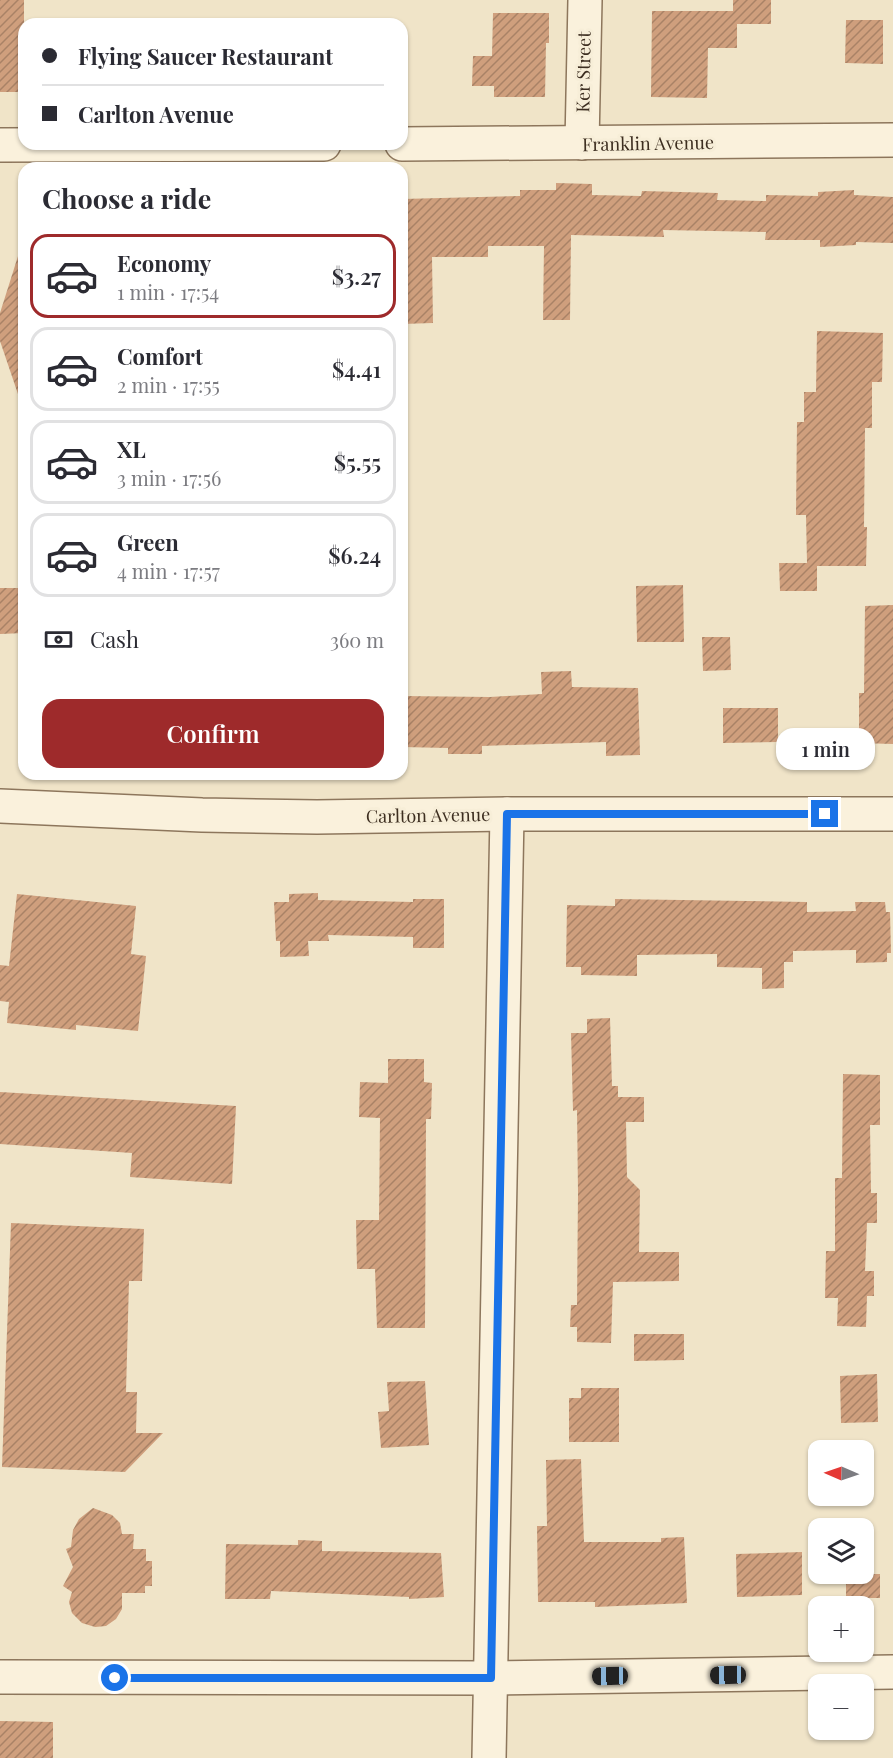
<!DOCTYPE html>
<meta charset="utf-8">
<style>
:root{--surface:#fff;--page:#f7f7f7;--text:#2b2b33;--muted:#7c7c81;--line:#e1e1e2;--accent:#9e2a2b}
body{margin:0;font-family:"Playfair Display",serif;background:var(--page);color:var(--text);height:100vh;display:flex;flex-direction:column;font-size:22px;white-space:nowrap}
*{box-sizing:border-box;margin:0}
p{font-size:20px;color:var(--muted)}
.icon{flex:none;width:33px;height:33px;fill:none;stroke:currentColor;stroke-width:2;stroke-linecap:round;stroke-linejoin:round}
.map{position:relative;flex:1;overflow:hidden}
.details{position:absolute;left:18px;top:162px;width:390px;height:618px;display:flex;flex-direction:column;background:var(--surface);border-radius:18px;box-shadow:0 2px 4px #0004}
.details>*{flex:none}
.hud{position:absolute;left:18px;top:18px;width:390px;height:132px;border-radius:18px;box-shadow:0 2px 4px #0004;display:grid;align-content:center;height:132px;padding:0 24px;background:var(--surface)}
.needle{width:39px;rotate:272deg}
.fabs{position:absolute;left:808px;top:1440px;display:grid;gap:12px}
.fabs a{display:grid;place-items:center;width:66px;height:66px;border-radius:12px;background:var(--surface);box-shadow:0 2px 4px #0004;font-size:30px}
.end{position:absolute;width:27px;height:27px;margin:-14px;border:8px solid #1a73e8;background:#fff;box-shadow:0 0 0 3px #fff}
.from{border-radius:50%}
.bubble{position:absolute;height:42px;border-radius:18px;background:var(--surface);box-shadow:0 2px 4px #0004;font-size:20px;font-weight:600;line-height:42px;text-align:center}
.car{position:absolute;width:18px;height:36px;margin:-18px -9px;border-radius:8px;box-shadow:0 0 4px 2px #0007;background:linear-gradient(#222 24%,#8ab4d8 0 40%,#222 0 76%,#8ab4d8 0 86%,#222 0)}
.hud b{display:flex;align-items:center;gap:21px;height:57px;font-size:22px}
.hud b+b{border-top:2px solid var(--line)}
.hud i{width:15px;height:15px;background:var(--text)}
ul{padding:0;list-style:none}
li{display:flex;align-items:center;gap:18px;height:84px;margin:0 12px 9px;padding:0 12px;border:3px solid var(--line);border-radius:18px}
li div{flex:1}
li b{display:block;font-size:22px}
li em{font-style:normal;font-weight:600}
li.selected{border-color:var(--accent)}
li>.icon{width:54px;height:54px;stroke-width:1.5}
h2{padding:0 24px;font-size:27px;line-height:72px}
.pay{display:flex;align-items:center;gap:15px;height:66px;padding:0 24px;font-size:22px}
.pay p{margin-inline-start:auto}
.action{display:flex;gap:12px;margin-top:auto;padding:12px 24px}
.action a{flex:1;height:69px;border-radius:18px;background:var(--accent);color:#fff;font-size:24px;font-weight:600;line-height:69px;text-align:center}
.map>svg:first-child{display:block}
</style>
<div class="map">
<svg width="893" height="1758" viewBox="0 0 893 1758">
<defs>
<pattern id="building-hatch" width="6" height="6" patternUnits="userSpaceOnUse" patternTransform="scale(1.5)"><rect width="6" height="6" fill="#cf9f7d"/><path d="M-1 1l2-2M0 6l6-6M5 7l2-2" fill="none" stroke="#a98266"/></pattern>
</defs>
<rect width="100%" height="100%" fill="#f0e4c8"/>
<g fill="url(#building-hatch)">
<rect x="0" y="0" width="24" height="92"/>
<path d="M733 0H771V24H737V48H708L707 98 651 97 652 11H733Z"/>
<path d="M493 13H549V43H546L545 97H494V86H472L473 56H492Z"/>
<path d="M846 20H883V64L845 63Z"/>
<path d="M556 183 592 184V195L641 196 642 191 718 193 717 200 766 201V195L818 196V192L854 190V195L893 197V243L856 242V245L820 247V240H765L766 232 663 230 664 237 571 235 570 320H543L544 246H488V257H432L433 323 402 324V199L520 196V190H556Z"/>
<path d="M19 253 24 254V399L20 400 0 341V313Z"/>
<path d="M817 331 883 333 882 382H872V428H865L864 527H867L866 566H817V591H780L779 563H807L806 515H796L797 422H804V392H816Z"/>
<path d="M683 585 684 642H637L636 586Z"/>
<path d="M0 588H24V633L0 634Z"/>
<path d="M893 605V744L859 743V693H864L865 606Z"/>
<path d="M702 637H730L731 670 703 671Z"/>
<path d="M571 671 572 687 638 688 640 755 606 756V742L482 746V754H448V748L402 747V696L490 697 542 694 541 672Z"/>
<path d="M723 708H778V742L723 743Z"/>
<path d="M318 893V900L413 902V899H444V948H413V937L328 935 329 941H308L309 956 280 957V941H276L274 902H289V894Z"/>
<path d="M17 894 136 906 131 954 146 956 138 1031 76 1025V1030L7 1023 9 1002 0 1001V965L9 966Z"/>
<path d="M615 899 807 902V912L856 911 855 902H885L886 912H890L891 953H887V962L856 963V950L793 951V962H784V988L762 989V968L717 967V954L637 955V976L581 975V967H566L567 905 615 906Z"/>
<path d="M610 1018 612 1086H618V1097H644V1122H626L627 1177 640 1190 639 1252H679V1281L613 1282 611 1343 577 1342V1327H570L571 1305H577L578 1193 577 1110 573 1111 571 1033H587V1019Z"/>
<path d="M388 1059H424V1082L432 1083 431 1119H426L425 1328H377L375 1269H357L356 1220H379L380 1118 359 1117 360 1082 388 1083Z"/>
<path d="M843 1074 880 1075V1125H870L871 1193H877V1223H867L865 1271H874V1296H867L866 1327 837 1326 838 1298H825L826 1251H835V1178H842Z"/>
<path d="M0 1092 236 1106 232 1184 130 1177 132 1153 0 1144Z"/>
<path d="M11 1223 144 1229 142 1281H129L126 1392H137L136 1433H163L125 1472 2 1467Z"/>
<path d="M634 1334H684V1360L634 1361Z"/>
<path d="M877 1374 878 1422 841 1423 840 1376Z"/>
<path d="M425 1381 429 1445 381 1448 378 1412 389 1411 387 1382Z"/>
<path d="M581 1388H619V1442H569V1398H581Z"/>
<path d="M581 1459 584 1542H661V1538L684 1537 687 1603 595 1607V1602H538L537 1526H547L546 1460Z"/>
<path d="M93 1508 112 1515 120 1523 122 1534H134L133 1549H146V1561H152V1586H145V1593H122V1609L116 1619 106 1626 95 1627 82 1623 72 1613 69 1602 72 1592 63 1586 73 1567 66 1549 71 1547 73 1530 79 1519Z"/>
<path d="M298 1540 322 1541V1551L441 1553 444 1597 409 1599V1597L271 1591 270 1599H225L226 1544 298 1545Z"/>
<path d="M802 1552V1595L737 1597 736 1554Z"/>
<rect x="846" y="1574" width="34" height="24"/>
<path d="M0 1721 53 1722V1758H0Z"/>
</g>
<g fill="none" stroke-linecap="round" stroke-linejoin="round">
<g stroke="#8d765c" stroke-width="36">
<g id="minor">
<path d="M582 143 585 0"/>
<path d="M402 144 893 140"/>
<path d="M0 145 324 144"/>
<path d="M0 806 202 815 317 817 507 814H893"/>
<path d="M0 1677 491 1678 893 1672"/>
<path d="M489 1758 507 814"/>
</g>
</g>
<use href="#minor" stroke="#faf1dc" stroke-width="33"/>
</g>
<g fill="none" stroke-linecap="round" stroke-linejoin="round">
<path stroke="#1a73e8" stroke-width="8" d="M115 1678H491L507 814H825"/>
</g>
<g text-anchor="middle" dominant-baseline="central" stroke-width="6" stroke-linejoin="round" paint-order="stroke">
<g font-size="18" fill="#3d2e20" stroke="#f7eed8">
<text transform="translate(583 72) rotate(-89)">Ker Street</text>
<text transform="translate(648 143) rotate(-1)">Franklin Avenue</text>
<text transform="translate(428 815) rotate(-1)">Carlton Avenue</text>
</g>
</g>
</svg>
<div class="fabs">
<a><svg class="needle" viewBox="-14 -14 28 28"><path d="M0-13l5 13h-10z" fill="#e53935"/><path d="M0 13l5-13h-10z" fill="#7c7c81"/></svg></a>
<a><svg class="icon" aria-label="layers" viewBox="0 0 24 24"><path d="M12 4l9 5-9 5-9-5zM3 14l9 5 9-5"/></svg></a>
<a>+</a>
<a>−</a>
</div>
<i class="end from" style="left:115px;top:1678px"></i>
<i class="end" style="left:825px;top:814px"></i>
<div class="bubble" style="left:776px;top:728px;width:99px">1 min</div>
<i class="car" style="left:728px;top:1675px;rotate:269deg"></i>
<i class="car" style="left:610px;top:1676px;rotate:269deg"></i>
<div class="hud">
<b><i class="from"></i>Flying Saucer Restaurant</b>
<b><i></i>Carlton Avenue</b>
</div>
<section class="details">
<h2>Choose a ride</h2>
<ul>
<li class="selected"><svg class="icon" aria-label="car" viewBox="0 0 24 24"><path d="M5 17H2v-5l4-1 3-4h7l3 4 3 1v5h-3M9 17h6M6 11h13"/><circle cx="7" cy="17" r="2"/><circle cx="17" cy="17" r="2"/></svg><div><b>Economy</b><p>1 min · 17:54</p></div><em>$3.27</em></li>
<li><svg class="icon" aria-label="car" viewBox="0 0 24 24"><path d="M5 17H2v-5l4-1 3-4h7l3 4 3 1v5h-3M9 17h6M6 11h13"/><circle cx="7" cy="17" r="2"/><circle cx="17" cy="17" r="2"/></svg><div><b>Comfort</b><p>2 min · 17:55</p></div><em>$4.41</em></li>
<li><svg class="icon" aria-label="car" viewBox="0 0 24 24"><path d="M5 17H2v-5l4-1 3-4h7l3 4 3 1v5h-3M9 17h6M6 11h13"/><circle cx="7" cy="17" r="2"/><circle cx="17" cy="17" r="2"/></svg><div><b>XL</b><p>3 min · 17:56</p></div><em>$5.55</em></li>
<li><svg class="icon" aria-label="car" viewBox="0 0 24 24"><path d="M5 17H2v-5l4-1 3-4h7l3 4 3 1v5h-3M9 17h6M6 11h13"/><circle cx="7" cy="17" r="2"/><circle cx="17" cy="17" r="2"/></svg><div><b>Green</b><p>4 min · 17:57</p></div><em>$6.24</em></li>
</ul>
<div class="pay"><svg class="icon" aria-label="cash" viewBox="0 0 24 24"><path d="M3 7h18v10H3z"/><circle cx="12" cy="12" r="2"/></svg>Cash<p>360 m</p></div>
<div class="action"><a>Confirm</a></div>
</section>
</div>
